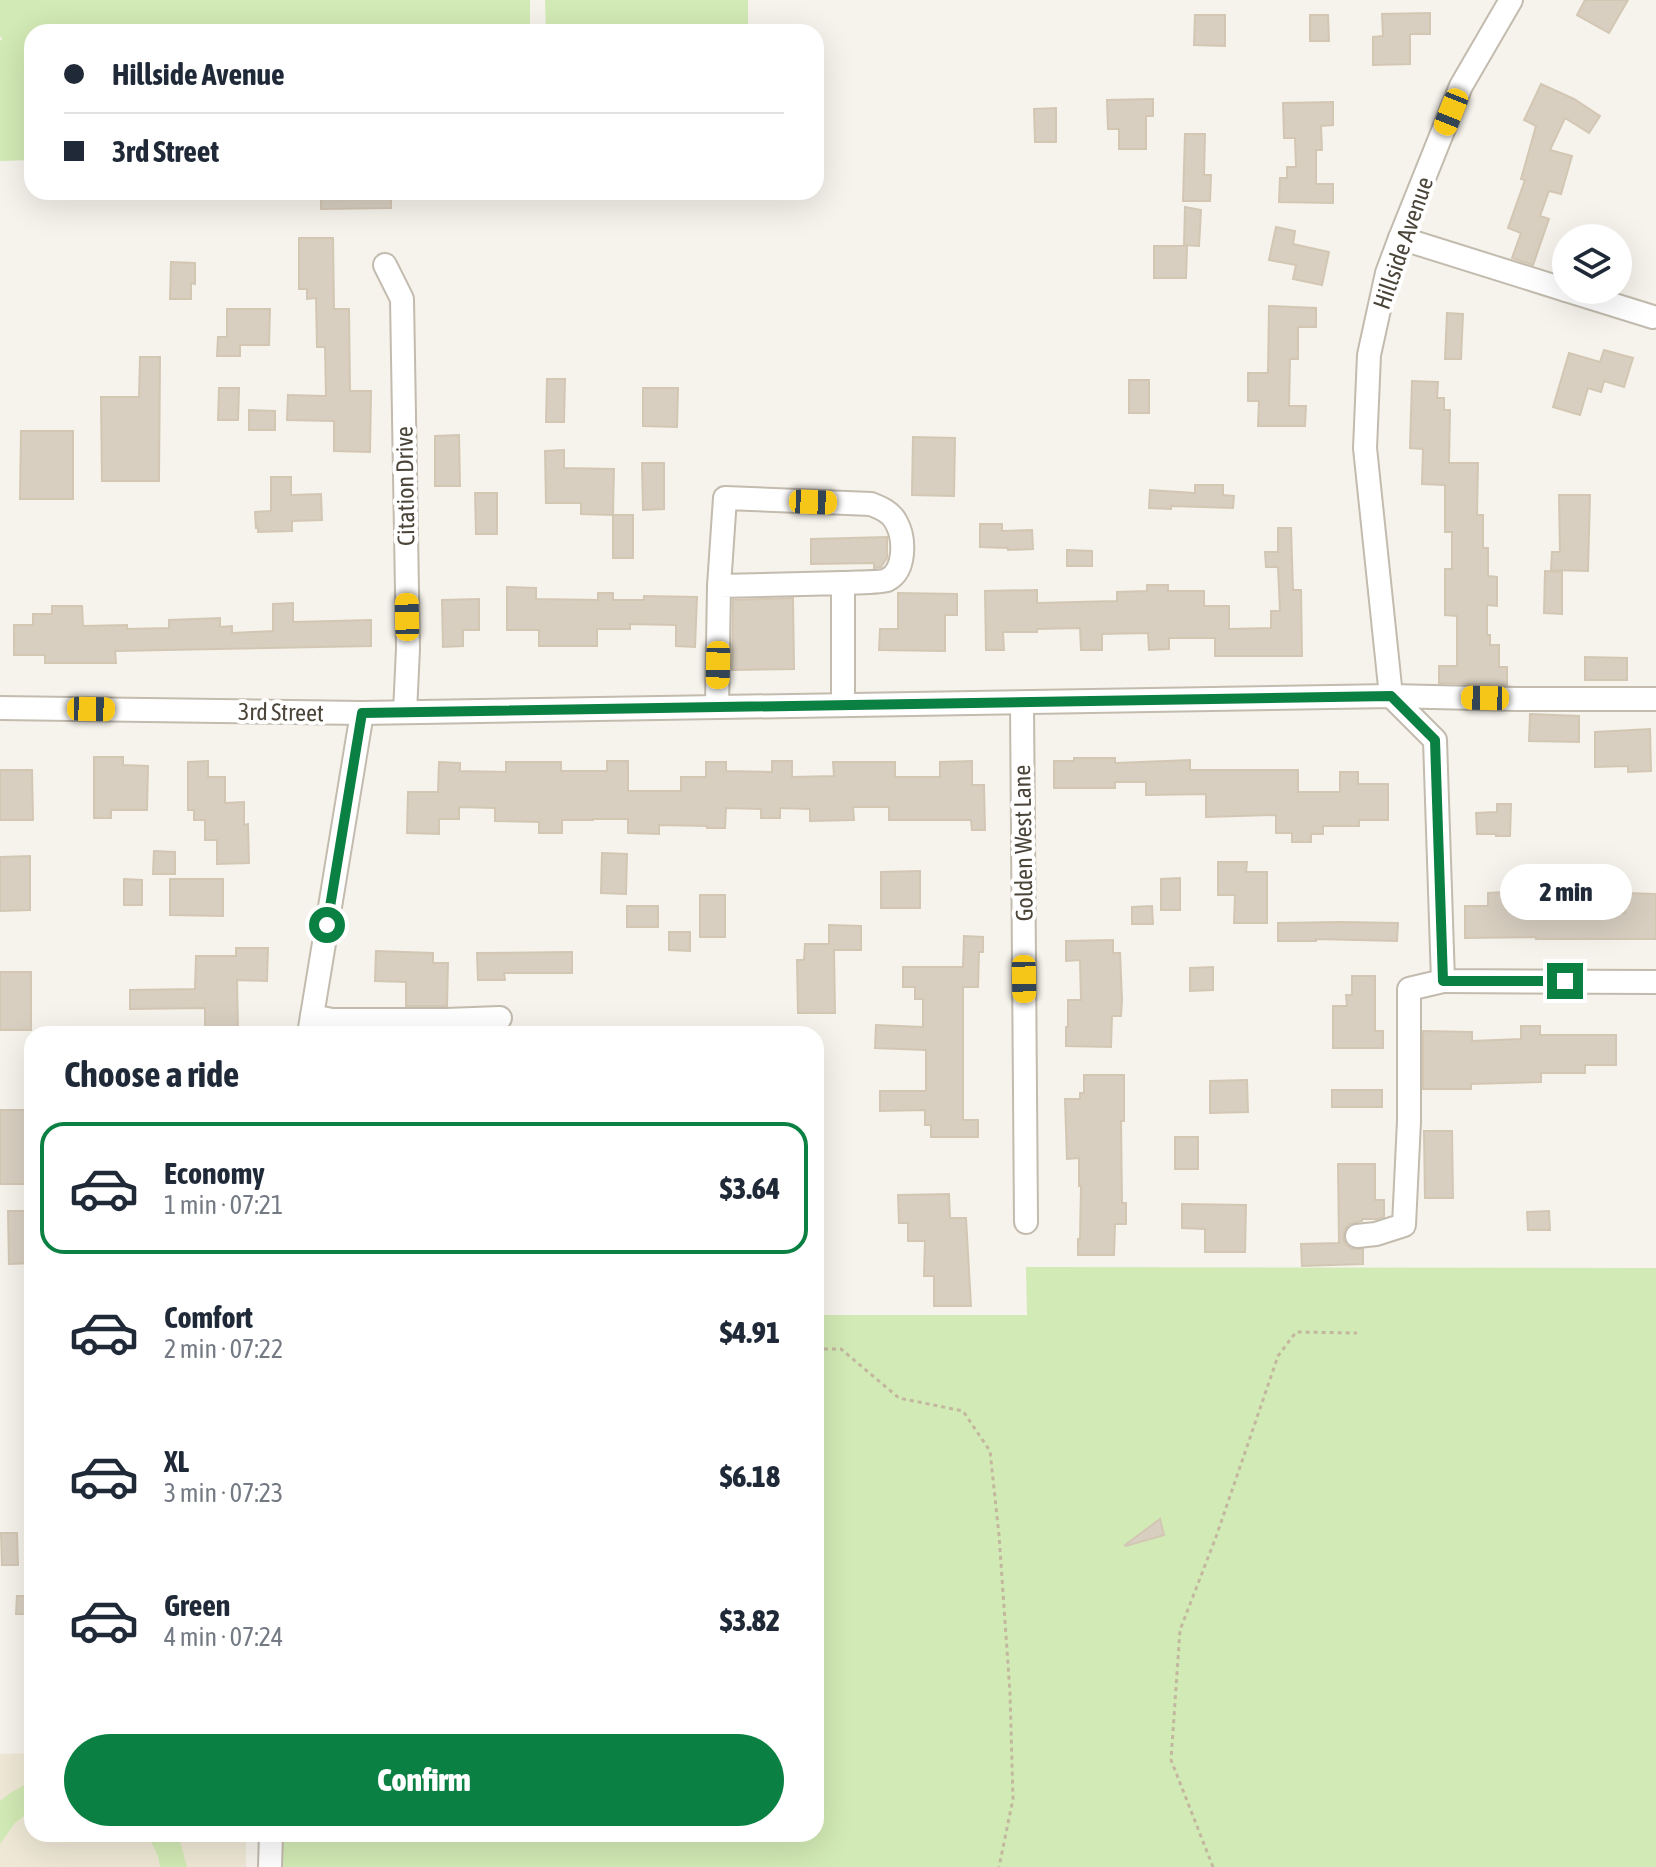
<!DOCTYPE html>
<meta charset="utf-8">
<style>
:root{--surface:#fff;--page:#f6f6f7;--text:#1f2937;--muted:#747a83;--line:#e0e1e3;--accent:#0b8043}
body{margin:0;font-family:"Asap Condensed",sans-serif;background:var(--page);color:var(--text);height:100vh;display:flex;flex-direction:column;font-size:30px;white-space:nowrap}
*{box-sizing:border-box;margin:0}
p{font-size:26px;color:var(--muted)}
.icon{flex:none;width:44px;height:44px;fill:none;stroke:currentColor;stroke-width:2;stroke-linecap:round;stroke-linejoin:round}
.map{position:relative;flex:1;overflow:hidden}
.drawer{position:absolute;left:24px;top:1026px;width:800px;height:816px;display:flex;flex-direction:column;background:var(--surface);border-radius:24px;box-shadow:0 8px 32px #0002}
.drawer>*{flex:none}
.guide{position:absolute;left:24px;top:24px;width:800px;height:176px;border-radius:24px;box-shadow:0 8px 32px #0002;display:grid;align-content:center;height:176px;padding:0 40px;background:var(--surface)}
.controls{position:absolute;left:1552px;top:224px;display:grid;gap:16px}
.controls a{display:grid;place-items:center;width:80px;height:80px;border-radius:50%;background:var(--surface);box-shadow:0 8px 32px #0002;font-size:40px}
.end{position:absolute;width:36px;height:36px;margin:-18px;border:10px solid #0b8043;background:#fff;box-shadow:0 0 0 4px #fff}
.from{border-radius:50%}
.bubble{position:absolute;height:56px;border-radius:28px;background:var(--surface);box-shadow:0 8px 32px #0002;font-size:26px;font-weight:800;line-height:56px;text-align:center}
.car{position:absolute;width:24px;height:48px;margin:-24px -12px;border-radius:10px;box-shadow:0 0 6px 2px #0007;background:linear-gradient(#f5c518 24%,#345 0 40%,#f5c518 0 76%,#345 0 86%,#f5c518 0)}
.guide b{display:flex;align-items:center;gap:28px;height:76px;font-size:30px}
.guide b+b{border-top:2px solid var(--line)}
.guide i{width:20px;height:20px;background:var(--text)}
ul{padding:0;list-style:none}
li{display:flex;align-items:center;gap:24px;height:132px;margin:0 16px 12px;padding:0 24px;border:4px solid transparent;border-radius:24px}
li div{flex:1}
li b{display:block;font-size:30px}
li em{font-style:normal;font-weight:800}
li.current{border-color:var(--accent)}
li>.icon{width:72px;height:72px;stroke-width:1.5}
h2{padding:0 40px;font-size:36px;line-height:96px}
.cta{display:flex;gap:16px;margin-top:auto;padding:16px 40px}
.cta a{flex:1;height:92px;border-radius:48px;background:var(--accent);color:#fff;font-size:32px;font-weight:800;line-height:92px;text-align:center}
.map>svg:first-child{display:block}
</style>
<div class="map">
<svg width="1656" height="1867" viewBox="0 0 1656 1867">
<rect width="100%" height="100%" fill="#f6f3ec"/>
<path fill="#efe8d6" d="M32 1753V1834H246V1867H0V1754Z"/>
<g fill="#d2eab5">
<path d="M0 0H530V32H32V160L0 161V41L2 39 0 36Z"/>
<path d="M545 0H748V32H546Z"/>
<path d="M1026 1267 1656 1268V1867H270L271 1834H816V1315H1027Z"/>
<path d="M32 1781V1810L15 1823 0 1844V1801L10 1793Z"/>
<path d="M147 1834H177L182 1848 187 1867H160L158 1856Z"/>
</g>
<g fill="#d8cfc1" stroke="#d3c7b4" stroke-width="2">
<path d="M1585 0H1628L1609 33 1577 15Z"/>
<path d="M1430 13V34H1410V64L1373 65V37L1383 36 1382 14Z"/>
<path d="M1195 15H1225V46L1194 45Z"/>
<path d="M1310 15H1328L1329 41H1310Z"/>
<path d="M1541 84 1574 99 1600 116 1589 133 1565 118 1550 150 1572 156 1561 194 1549 191 1540 216 1549 219 1533 265 1512 258 1521 233 1508 228 1525 180 1521 179 1536 126 1524 120Z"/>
<path d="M1153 99V116H1146V149H1119V129H1108L1107 100Z"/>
<path d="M1333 102V125L1321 126 1322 150H1316V184H1333V203L1279 202 1280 178H1287V167H1296L1295 138H1284L1283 103Z"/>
<path d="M1056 108V142H1035L1034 109Z"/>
<path d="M1185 134H1205L1204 175H1211L1210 201H1183Z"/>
<path d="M321 192H391V208L321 209Z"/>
<path d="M1185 207 1201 210 1199 246 1184 245Z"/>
<path d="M1276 227 1295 231 1293 244 1329 252 1322 285 1293 279 1296 265 1269 260Z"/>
<path d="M299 238H333L334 309H349L350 391H371L370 452 334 451V421L287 420 288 395 326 396 325 347H317L316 298 307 299V289H299Z"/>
<path d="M1154 246H1187L1186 278H1154Z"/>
<path d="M171 262 195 263V284L191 283V299H170Z"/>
<path d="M1269 306 1316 308V327H1298V359H1290L1289 406H1306L1305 426H1258L1259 401H1248V373H1268Z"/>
<path d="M227 309H270L269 345H240V356H217L218 337H227Z"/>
<path d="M1447 313 1463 314 1461 359H1445Z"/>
<path d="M1604 350 1633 358 1624 387 1604 381 1601 392 1588 388 1580 415 1553 407 1569 353 1600 362Z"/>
<path d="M140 357H160L159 481H102L101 397H139Z"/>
<path d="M547 379H565L564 422H546Z"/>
<rect x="1129" y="380" width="20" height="33"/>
<path d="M1412 381 1438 382 1437 398H1444V410H1450L1449 463H1478L1477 515H1483V548H1488V576L1497 577V606L1487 605V635H1490V645H1499V667H1507V685L1439 683V666H1457V616L1445 615V569H1452V532H1445V485L1422 484 1423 449 1410 448Z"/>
<path d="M219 388H239L238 420H218Z"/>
<path d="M643 388H678L677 427 643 426Z"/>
<path d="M249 410 275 411V430H249Z"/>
<path d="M21 431H73V499H20Z"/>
<path d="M459 435 460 486H435V436Z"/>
<path d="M913 437 955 438 954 496 912 495Z"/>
<path d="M564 450V468L614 469 613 515 581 514V503H546L545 451Z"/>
<path d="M642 463H664V509L643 510Z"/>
<path d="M271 477H291V495L321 494 322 520 292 521V531L258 532V528H256L255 512 271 511Z"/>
<path d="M1195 485H1223V495L1234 496 1233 508 1171 506V509L1149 508 1150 490 1195 493Z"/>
<path d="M475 493H497V534H476Z"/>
<path d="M1559 495H1590L1588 571 1551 570 1552 552H1560Z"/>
<rect x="613" y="515" width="20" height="43"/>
<path d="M980 524H1002V531L1032 530 1033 549 1008 550V548L980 547Z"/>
<path d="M1278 528H1291L1293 590H1301L1302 656H1215V638H1169V649L1149 650 1148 633 1102 634V650H1081L1080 628 1037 629V632H1003L1004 650H986L985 591 1037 590V603L1117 601V592L1147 591V585H1168V591H1204V606H1229V629L1271 628V611H1280L1278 567H1266L1265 552H1278Z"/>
<path d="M887 537V558L881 567 874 568V563L811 564V539Z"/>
<path d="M1067 550 1092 551V566H1067Z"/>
<path d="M1545 571 1562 572V614L1544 613Z"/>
<path d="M507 587 536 588V599L598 600V593H613V600H644V596L697 597 695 647 676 646V625L630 624V629H597V646H539V630H507Z"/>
<path d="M898 593 957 594V615H945V651L879 650 880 629H898Z"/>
<path d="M793 598 794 669 732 670 733 600Z"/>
<path d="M479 599V630H463V646L443 647 442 600Z"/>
<path d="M293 603V622L371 620V646L115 651 116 663H45V655H14V625H33V614H52V606H82L83 626 127 625V629L169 628V620L220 618V627L232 626V633L273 631V604Z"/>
<path d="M1585 657 1627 658V680H1585Z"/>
<path d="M1530 714 1579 716V742L1529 741Z"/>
<path d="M1650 729 1651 771 1628 772V766L1595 767V732Z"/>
<path d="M94 757H123V765L148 766 147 810H111V818H94Z"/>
<path d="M1074 758H1115V763L1190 760V770H1298V792H1340V772H1358V784H1388V820H1359V826H1323V834H1311V842H1292V833H1276V815L1206 817V794L1146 795V782H1115V788H1054V761H1074Z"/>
<path d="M208 761V777H225V803L244 802V825L248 824 249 863 217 864V840H205V820H194V810H188V762Z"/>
<path d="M607 761H628V791H681V777H706V762H726V771L772 772V761H792V777L834 776 833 762H895V777H940V762L972 761V785H984L985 830H972L971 820H889V807H853L854 820 810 821V809L780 808V818H761V809L726 808 725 828H707V826L659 825V834L628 833V819H593V820H562V833H539V822L495 821V808L459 807V819H439V834L407 833 408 792H438L439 762 460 763V771L506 772V762H561V771H607Z"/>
<path d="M0 770H32L33 820H0Z"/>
<path d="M1497 804H1511L1510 836H1496V834H1477L1476 813 1497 812Z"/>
<path d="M154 851 175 852V874H153Z"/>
<path d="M602 853 627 854 626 894 601 893Z"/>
<path d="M30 856V910L0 911V857Z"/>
<path d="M1218 862H1247L1246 872H1267V923H1234L1235 895H1218Z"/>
<path d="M920 871V908H881V872Z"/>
<path d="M1180 878V910H1161V879Z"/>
<path d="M124 879 142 880V905H124Z"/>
<path d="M170 879H223V916L170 915Z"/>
<path d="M1505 892 1506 910H1522V914L1553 915V902H1561V892H1578V910H1594V913H1625V893L1656 894V939H1536V937L1465 938V906H1488V893Z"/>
<rect x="700" y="895" width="25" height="42"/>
<rect x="627" y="906" width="31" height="21"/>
<path d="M1152 906 1153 924H1132V907Z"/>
<path d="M1341 922 1398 923 1397 941 1316 939V941H1278V923Z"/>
<path d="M829 925 861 926V950H834L835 1013H798L797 960H804L805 944H829Z"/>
<path d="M669 932H690V951L669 950Z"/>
<path d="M964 936 983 937V952H979L978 987H963V1120H978V1137H931V1125H925V1110L880 1111V1091H926V1050L875 1048 876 1025 923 1027V999H915V987H903V967H963Z"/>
<path d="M1113 940V953H1120L1122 1000 1121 1016H1112L1111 1047 1066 1046V1027H1068V1000H1081L1080 960 1066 961V941Z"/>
<path d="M236 948H268L267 981 237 980 238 1032 205 1033V1008L130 1009V990L195 989 196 956H236Z"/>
<path d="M376 951 433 953V963H448L447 1006H406V982L375 981Z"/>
<path d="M572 952V973H504L505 980H478L477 953Z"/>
<path d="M1213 967V990L1190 991V968Z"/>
<rect x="0" y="972" width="31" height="58"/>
<path d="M1352 976H1375V1031H1383V1048H1333V1006H1347L1346 995H1352Z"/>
<path d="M1521 1026H1540V1035H1616V1065H1585V1073H1541V1082L1471 1084V1089H1423V1031L1472 1032V1041L1521 1039Z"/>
<path d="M1084 1075H1124V1121H1121L1122 1203H1126V1224H1115L1114 1255H1078V1239H1080L1081 1186H1079V1158L1067 1159 1065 1099H1080V1093H1084Z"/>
<path d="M1247 1080 1248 1112 1210 1113V1081Z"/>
<rect x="1332" y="1090" width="50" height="17"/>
<path d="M0 1110H32V1154H30V1184H0Z"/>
<path d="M1424 1131H1452L1453 1198H1425Z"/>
<rect x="1175" y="1137" width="23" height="32"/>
<path d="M1338 1164H1375V1200H1384V1217L1377 1219H1362V1221L1349 1224 1344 1231 1343 1238 1346 1245 1352 1249H1363V1264L1302 1266 1301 1244 1339 1243Z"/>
<path d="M949 1194 950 1218H966L971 1306H934V1276H924L925 1241H908V1223H899L898 1195Z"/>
<path d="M1182 1204 1246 1205 1245 1252H1205V1229L1182 1228Z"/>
<path d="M8 1211H32V1263L9 1264Z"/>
<path d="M1549 1211 1550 1230H1528L1527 1212Z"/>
<path d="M1160 1519 1164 1535 1126 1546 1125 1545Z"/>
<path d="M1 1533H17L18 1565H2Z"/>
<path d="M17 1596H32V1614H16Z"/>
</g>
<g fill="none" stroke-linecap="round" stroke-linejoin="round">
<g stroke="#c2bbae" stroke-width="26">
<g id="minor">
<path d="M1400 238 1566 290"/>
<path d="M385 265 402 299 408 649 405 712"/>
<path d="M1566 290 1653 317"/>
<path d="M719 586 725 498 871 504C881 508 891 512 896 522 905 538 906 571 887 580 880 583 852 582 843 583"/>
<path d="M1391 696 1365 448 1369 355 1387 273 1400 238 1461 86 1511 0"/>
<path d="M1391 696 1435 740 1443 981 1656 982"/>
<path d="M1022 703 1026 1222"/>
<path d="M717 707 719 586 843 583V705"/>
<path d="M0 708 362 713 1391 696 1517 699H1656"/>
<path d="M312 1016 332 1020H446L500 1018"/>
<path d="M309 1034 362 713"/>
<path d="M1357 1236 1376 1234 1404 1225 1409 1121V989L1443 981"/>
<path d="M270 1867 271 1834"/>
</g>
</g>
<g stroke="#c4b79f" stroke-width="3" stroke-dasharray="4 4" stroke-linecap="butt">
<path d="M816 1349H841L899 1398 963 1411 990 1451 999 1535 1010 1693 1013 1799 999 1867"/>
<path d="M1213 1867 1171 1760 1180 1630 1216 1537 1278 1356 1296 1332 1357 1333"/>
</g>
<use href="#minor" stroke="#fff" stroke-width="22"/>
</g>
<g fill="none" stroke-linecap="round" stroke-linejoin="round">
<path stroke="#0b8043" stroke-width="10" d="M327 925 362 713 1391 696 1435 740 1443 981H1565"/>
</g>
<g text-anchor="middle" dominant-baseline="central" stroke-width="8" stroke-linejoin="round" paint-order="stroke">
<g font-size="24" fill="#4b4439" stroke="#fff">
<text transform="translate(1403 243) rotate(-71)">Hillside Avenue</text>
<text transform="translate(405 486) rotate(-91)">Citation Drive</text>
<text transform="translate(281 712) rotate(1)">3rd Street</text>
<text transform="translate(1023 843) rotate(-91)">Golden West Lane</text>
</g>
</g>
</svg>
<div class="controls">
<a><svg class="icon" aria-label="layers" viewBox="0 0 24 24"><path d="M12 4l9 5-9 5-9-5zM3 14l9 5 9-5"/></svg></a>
</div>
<i class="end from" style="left:327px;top:925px"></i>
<i class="end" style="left:1565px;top:981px"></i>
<div class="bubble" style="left:1500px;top:864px;width:132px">2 min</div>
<i class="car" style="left:1451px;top:112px;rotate:202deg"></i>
<i class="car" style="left:813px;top:502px;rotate:92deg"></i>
<i class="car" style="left:407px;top:617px;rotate:359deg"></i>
<i class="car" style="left:718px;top:665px;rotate:181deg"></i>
<i class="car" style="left:1485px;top:698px;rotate:271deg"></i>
<i class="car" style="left:91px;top:709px;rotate:91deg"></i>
<i class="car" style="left:1024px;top:979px;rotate:179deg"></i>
<div class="guide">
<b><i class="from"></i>Hillside Avenue</b>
<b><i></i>3rd Street</b>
</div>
<section class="drawer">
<h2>Choose a ride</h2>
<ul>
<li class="current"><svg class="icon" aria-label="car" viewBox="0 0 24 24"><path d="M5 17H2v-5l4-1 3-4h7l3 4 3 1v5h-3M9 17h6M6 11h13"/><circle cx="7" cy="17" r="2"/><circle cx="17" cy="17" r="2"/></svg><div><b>Economy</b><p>1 min · 07:21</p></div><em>$3.64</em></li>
<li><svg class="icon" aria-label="car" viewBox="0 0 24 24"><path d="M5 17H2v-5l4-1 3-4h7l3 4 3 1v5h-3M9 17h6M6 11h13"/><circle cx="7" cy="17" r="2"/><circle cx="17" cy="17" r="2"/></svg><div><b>Comfort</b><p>2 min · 07:22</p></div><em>$4.91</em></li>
<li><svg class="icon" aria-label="car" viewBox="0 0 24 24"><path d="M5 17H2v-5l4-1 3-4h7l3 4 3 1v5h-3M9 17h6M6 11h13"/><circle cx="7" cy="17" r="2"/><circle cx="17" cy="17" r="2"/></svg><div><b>XL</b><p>3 min · 07:23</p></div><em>$6.18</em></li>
<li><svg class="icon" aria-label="car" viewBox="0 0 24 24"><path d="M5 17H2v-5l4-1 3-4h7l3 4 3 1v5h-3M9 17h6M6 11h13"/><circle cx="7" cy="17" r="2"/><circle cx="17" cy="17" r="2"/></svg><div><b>Green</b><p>4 min · 07:24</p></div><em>$3.82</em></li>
</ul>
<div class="cta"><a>Confirm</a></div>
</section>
</div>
